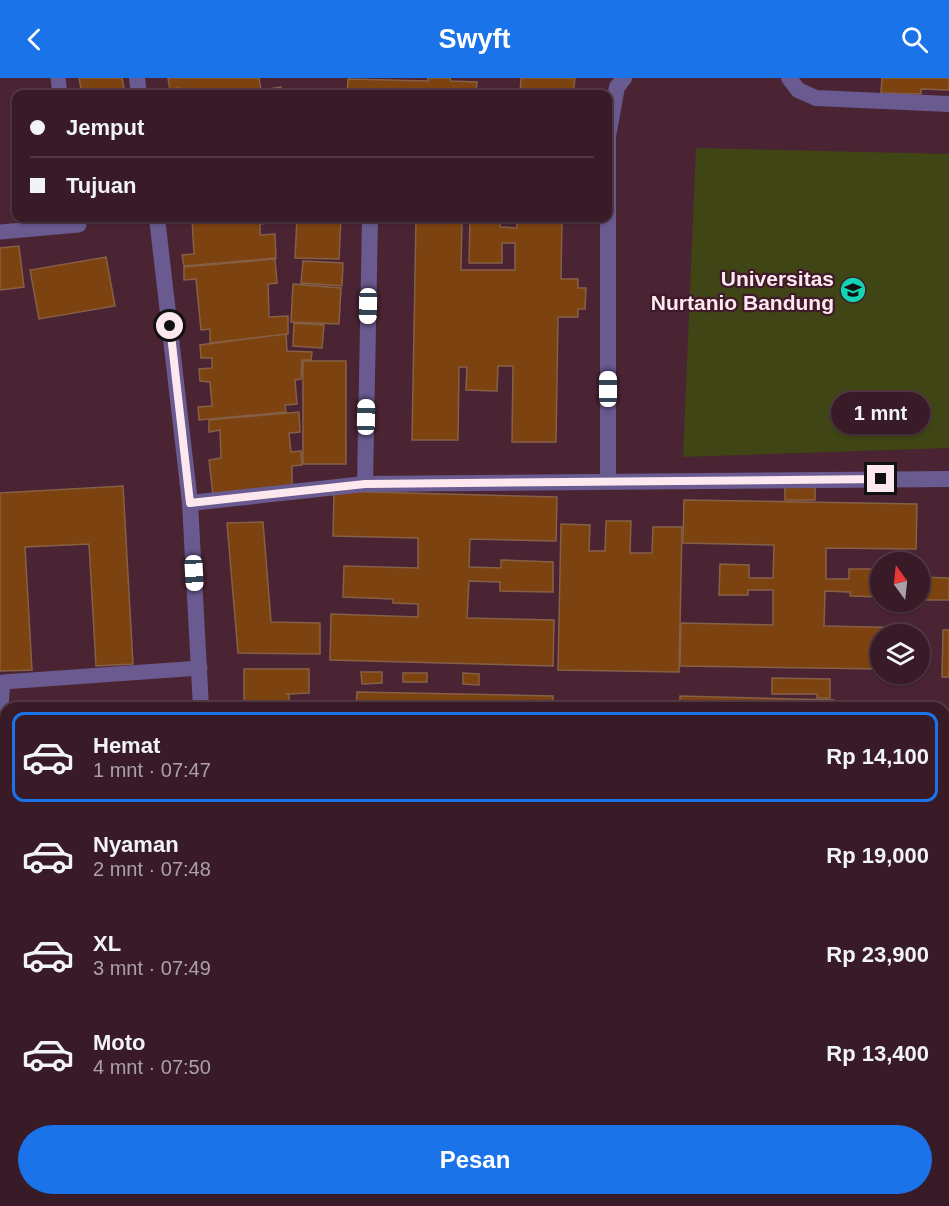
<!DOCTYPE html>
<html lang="id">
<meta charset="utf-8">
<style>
:root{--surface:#381b27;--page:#432833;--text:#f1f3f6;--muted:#aba1a7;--line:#523944;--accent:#1a73e8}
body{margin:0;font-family:Helvetica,sans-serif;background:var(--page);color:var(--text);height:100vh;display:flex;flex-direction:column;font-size:22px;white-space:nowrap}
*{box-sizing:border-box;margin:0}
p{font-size:20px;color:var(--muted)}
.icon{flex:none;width:33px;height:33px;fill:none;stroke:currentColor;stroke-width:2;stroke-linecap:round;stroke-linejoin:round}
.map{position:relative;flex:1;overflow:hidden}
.drawer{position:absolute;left:0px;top:624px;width:950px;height:504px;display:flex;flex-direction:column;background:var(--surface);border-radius:18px 18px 0 0;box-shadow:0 2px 4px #0004,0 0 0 2px var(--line)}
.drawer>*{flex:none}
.top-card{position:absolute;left:12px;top:12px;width:600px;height:132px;border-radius:12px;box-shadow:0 2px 4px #0004,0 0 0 2px var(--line);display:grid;align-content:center;height:132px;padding:0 18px;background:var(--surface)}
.needle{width:39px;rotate:345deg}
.buttons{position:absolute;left:870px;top:474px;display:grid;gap:12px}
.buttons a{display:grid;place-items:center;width:60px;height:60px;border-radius:50%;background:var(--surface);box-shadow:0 2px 4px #0004,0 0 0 2px var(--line);font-size:30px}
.end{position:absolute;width:27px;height:27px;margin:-14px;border:8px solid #fde8ef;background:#111;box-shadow:0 0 0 3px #111}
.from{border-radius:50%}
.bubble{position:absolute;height:42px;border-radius:21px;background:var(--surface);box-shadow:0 2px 4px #0004,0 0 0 2px var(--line);font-size:20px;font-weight:700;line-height:42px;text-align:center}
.car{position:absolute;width:18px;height:36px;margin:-18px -9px;border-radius:8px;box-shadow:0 0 4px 2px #0007;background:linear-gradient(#fff 24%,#345 0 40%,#fff 0 76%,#345 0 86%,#fff 0)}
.top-card b{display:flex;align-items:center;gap:21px;height:57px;font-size:22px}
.top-card b+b{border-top:2px solid var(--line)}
.top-card i{width:15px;height:15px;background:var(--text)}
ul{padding:10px 0 0;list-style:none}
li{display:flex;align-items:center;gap:18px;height:90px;margin:0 12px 9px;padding:0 6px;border:3px solid transparent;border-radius:12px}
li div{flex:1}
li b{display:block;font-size:22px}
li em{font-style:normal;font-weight:700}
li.current{border-color:var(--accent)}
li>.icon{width:54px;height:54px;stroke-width:1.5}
.primary-button{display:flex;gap:12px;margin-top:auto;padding:12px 18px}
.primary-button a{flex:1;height:69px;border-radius:36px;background:var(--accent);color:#fff;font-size:24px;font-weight:700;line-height:69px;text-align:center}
header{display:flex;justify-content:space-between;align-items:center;height:78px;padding:0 18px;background:var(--accent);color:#fff;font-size:27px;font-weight:700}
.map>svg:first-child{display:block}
</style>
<header><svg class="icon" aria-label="back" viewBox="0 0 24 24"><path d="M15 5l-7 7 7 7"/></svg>Swyft<svg class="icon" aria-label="search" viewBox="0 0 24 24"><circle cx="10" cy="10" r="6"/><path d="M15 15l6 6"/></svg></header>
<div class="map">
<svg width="949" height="1128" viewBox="0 0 949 1128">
<rect width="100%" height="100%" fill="#4b2434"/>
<path fill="#3f4514" d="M696 70 949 76V370L683 379Z"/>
<g fill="#7c420f" stroke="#866046" stroke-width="1.5">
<path d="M79 0H122L125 16H82Z"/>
<path d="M168 0H259L261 12 281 9 282 16H180L179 10 170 12Z"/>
<path d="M428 0H450L451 3 477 4 476 16H347L348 1 428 3Z"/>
<path d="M521 0H575L573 16H520Z"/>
<path d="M882 0H949V12L921 11V16L881 15Z"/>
<path d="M192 140H278V144L260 146V157L275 156 276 180 184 188 182 177 194 176Z"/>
<path d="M297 140H341L339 181 295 180Z"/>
<path d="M416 140H462L461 192H515V165H502V185H469L470 140H500V149L517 150V140H562L561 201H578V210H586L585 231H578V239H558L556 364H512L513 288H498L497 313 466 312 467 289H459L458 362H412Z"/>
<path d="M19 168 24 209 0 212V170Z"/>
<path d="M106 179 115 228 39 241 30 192Z"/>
<path d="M275 181 277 205 268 206 269 239 288 238V256L210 265V251L201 252 196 201 184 202V189Z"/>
<path d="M303 183 343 185 342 208 301 205Z"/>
<path d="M293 206 341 210 339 246 291 244Z"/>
<path d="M294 245 324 247 322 270 293 268Z"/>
<path d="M286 256 287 273 312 274 311 282H302L301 301 295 302 297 326 285 327 286 334 199 342 198 329 212 328 210 304 200 303 199 291 212 290V280H201L200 267Z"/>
<rect x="303" y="283" width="43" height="103"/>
<path d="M299 334 300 354 289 355 291 374 301 373 302 387 292 388V409L213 417 209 382 221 380 220 352 209 354V342Z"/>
<path d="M785 402 815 403V422H785Z"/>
<path d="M123 408 133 586 96 588 89 466 25 469 32 592 0 593V415Z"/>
<path d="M334 413 557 419 556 463 470 461 469 489 501 490V482L553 484V514L500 513V504L469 503 467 540 554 542 553 588 330 582 331 536 418 539V526L393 525V521L343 519 344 488 418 490V460L333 458Z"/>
<path d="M684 422 917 426 916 471 826 470V501H849V491H880V519L850 518V514L825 513 824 548 915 550V556H880V591L680 588 681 545 773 547V512H748V517H719L720 486 749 487V500H773L774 467 683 465Z"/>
<path d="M606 443H631L630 475H652L653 449H682L679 594 558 592 561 446 590 447 589 473H605Z"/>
<path d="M263 444 271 544 320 545V576L238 575 227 445Z"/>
<path d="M920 499 949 500V522H920Z"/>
<path d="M943 552H949V599H942Z"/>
<path d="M244 591H309V615L287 616 289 617V630H244Z"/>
<path d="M361 594H382V605L362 606Z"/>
<rect x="403" y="595" width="24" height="9"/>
<path d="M463 595 479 596V607L463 606Z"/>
<path d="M772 600 830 601V620H817V616H772Z"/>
<path d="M357 614 553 618V630H356Z"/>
<path d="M680 618 834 622 833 630H680Z"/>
<path d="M944 946H949V1004L944 1005Z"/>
<path d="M944 1103 949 1104V1128H938L939 1122H944Z"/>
<path d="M912 1122H936L935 1128H911Z"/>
<path d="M863 1124 905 1128H862Z"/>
</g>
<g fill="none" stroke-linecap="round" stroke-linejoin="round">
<g stroke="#695a8f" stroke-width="15">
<path d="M58 0 60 16"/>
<path d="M0 154 79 147 78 140"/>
<path d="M0 639 3 604 200 590"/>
<path d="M944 698H949"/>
</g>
<g stroke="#695a8f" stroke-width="16">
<path d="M137 0 139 16"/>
<path d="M789 0 798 12 816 20 949 26"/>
<path d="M157 140 190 425 201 630"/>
<path d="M608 403V58L617 9 624 0"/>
<path d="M365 406 370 140"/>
<path d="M190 425 365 406 949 401"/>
<path d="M199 1128V1122"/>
</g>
<g stroke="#695a8f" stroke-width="16">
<path d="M387 1128 400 1122"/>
<path d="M634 1128 679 1122"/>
</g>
<g stroke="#a888f2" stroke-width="16">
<path d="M944 1063 949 1062"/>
<path d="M472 1128 501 1122"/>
</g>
</g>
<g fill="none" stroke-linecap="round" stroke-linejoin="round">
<path stroke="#fde8ef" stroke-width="8" d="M170 248 190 425 365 406 881 401"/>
</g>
<defs>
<g id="university-disc" transform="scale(1.35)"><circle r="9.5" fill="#13d5b3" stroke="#401a2a"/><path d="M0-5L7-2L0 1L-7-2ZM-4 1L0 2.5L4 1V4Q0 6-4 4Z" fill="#111"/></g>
</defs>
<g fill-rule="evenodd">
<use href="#university-disc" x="853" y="212"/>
</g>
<g text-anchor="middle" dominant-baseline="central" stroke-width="4.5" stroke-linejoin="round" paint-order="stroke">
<g font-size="21" font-weight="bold" fill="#fde8ef" stroke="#401a2a" text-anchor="end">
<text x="834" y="200">Universitas<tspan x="834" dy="24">Nurtanio Bandung</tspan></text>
</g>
</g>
</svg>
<div class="buttons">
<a><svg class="needle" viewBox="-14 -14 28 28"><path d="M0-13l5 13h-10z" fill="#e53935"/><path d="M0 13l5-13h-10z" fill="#aba1a7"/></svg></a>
<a><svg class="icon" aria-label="layers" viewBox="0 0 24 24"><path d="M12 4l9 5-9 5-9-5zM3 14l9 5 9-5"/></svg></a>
</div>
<i class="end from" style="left:170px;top:248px"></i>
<i class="end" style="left:881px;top:401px"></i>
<div class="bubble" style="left:831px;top:314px;width:99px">1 mnt</div>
<i class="car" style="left:368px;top:228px;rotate:181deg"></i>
<i class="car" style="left:608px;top:311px;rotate:0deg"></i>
<i class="car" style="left:366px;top:339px;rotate:1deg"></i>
<i class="car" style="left:194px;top:495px;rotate:177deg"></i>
<div class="top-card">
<b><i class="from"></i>Jemput</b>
<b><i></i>Tujuan</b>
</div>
<section class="drawer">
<ul>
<li class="current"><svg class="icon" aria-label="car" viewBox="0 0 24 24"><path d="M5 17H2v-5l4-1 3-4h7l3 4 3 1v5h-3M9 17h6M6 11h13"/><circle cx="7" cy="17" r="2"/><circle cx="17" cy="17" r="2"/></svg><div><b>Hemat</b><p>1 mnt · 07:47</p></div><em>Rp 14,100</em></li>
<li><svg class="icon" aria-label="car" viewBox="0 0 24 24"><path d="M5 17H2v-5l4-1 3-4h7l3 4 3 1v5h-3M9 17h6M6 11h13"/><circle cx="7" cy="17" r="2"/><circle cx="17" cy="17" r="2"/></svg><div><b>Nyaman</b><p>2 mnt · 07:48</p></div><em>Rp 19,000</em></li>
<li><svg class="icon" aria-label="car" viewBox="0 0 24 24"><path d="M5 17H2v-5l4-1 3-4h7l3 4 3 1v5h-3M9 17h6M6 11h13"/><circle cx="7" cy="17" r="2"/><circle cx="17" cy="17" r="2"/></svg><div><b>XL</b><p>3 mnt · 07:49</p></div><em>Rp 23,900</em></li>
<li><svg class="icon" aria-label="car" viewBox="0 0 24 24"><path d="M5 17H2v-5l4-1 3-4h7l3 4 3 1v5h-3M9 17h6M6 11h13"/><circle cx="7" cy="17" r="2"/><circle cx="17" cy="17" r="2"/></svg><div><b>Moto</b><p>4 mnt · 07:50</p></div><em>Rp 13,400</em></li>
</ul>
<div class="primary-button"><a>Pesan</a></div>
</section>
</div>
